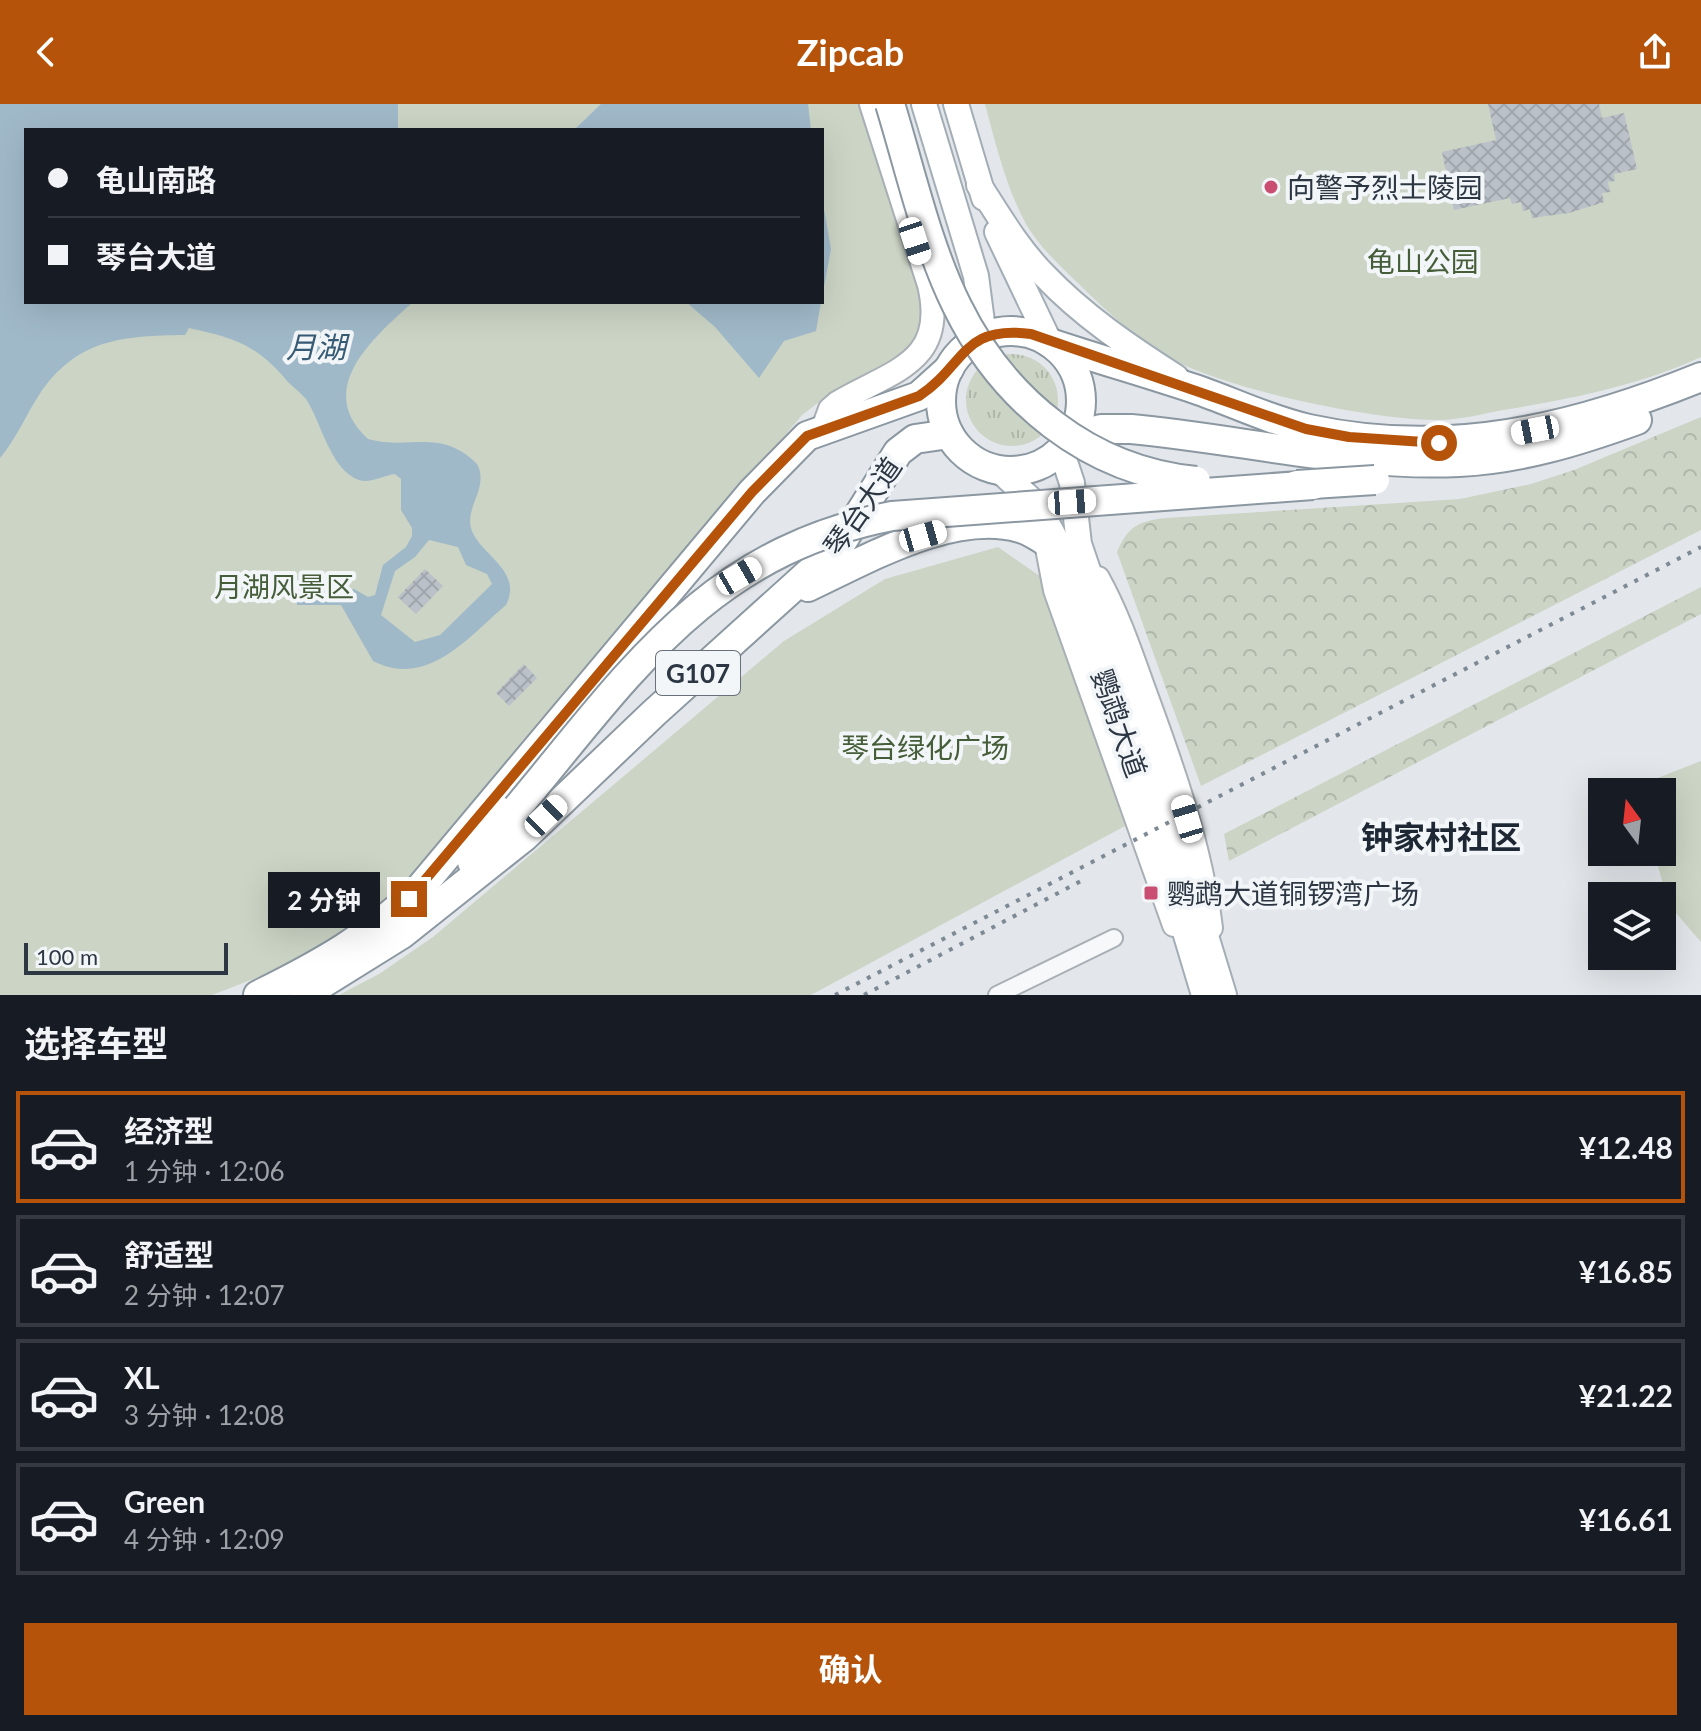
<!DOCTYPE html>
<html lang="zh">
<meta charset="utf-8">
<style>
:root{--surface:#171b24;--page:#20242c;--text:#f1f3f6;--muted:#9ea1a6;--line:#363941;--accent:#b45309}
body{margin:0;font-family:Lato,"Noto Sans SC",sans-serif;background:var(--page);color:var(--text);height:100vh;display:flex;flex-direction:column;font-size:30px;white-space:nowrap}
*{box-sizing:border-box;margin:0}
p{font-size:26px;color:var(--muted)}
.icon{flex:none;width:44px;height:44px;fill:none;stroke:currentColor;stroke-width:2;stroke-linecap:round;stroke-linejoin:round}
.map{position:relative;height:891px;overflow:hidden}
.side{display:flex;flex-direction:column;background:var(--surface);flex:1}
.side>*{flex:none}
.hud{position:absolute;left:24px;top:24px;width:800px;height:176px;border-radius:0px;box-shadow:0 8px 32px #0002;display:grid;align-content:center;height:176px;padding:0 24px;background:var(--surface)}
.needle{width:52px;rotate:345deg}
.buttons{position:absolute;left:1588px;top:674px;display:grid;gap:16px}
.buttons a{display:grid;place-items:center;width:88px;height:88px;border-radius:0px;background:var(--surface);box-shadow:0 8px 32px #0002;font-size:40px}
.scale{position:absolute;left:24px;bottom:20px;width:204px;box-sizing:border-box;padding-left:8px;border:4px solid #2c3743;border-top:0;font-size:22px;line-height:28px;white-space:nowrap;color:#2c3743;-webkit-text-stroke:6px #f3f6f8;paint-order:stroke}
.end{position:absolute;width:36px;height:36px;margin:-18px;border:10px solid #b45309;background:#fff;box-shadow:0 0 0 4px #fff}
.from{border-radius:50%}
.bubble{position:absolute;height:56px;border-radius:0px;background:var(--surface);box-shadow:0 8px 32px #0002;font-size:26px;font-weight:700;line-height:56px;text-align:center}
.car{position:absolute;width:24px;height:48px;margin:-24px -12px;border-radius:10px;box-shadow:0 0 6px 2px #0007;background:linear-gradient(#fff 24%,#345 0 40%,#fff 0 76%,#345 0 86%,#fff 0)}
.hud b{display:flex;align-items:center;gap:28px;height:76px;font-size:30px}
.hud b+b{border-top:2px solid var(--line)}
.hud i{width:20px;height:20px;background:var(--text)}
ul{padding:0;list-style:none}
li{display:flex;align-items:center;gap:24px;height:112px;margin:0 16px 12px;padding:0 8px;border:4px solid var(--line);border-radius:0px}
li div{flex:1}
li b{display:block;font-size:30px}
li em{font-style:normal;font-weight:700}
li.selected{border-color:var(--accent)}
li>.icon{width:72px;height:72px;stroke-width:1.5}
h2{padding:0 24px;font-size:36px;line-height:96px}
.button{display:flex;gap:16px;margin-top:auto;padding:16px 24px}
.button a{flex:1;height:92px;border-radius:0px;background:var(--accent);color:#fff;font-size:32px;font-weight:700;line-height:92px;text-align:center}
header{display:flex;justify-content:space-between;align-items:center;height:104px;padding:0 24px;background:var(--accent);color:#fff;font-size:36px;font-weight:700}
.map>svg:first-child{display:block}
</style>
<header><svg class="icon" aria-label="back" viewBox="0 0 24 24"><path d="M15 5l-7 7 7 7"/></svg>Zipcab<svg class="icon" aria-label="share" viewBox="0 0 24 24"><path d="M12 15V3M7 8l5-5 5 5M5 13v7h14v-7"/></svg></header>
<div class="map">
<svg width="1701" height="891" viewBox="0 0 1701 891">
<defs>
<pattern id="grass-tufts" width="24" height="20" patternUnits="userSpaceOnUse" patternTransform="scale(2)"><rect width="24" height="20" fill="#cbd4c5"/><path d="M3 7l-1-3M5 7V3M7 7l1-3M15 17l-1-3M17 17v-4M19 17l1-3" fill="none" stroke="#aeb7aa"/></pattern>
<pattern id="forest-crowns" width="20" height="18" patternUnits="userSpaceOnUse" patternTransform="scale(2)"><rect width="20" height="18" fill="#cbd4c5"/><path d="M2 6a3 3 0 1 1 6 0M12 15a3 3 0 1 1 6 0" fill="none" stroke="#aeb7aa"/></pattern>
<pattern id="building-cross-hatch" width="8" height="8" patternUnits="userSpaceOnUse" patternTransform="scale(2)"><rect width="8" height="8" fill="#bbc1c8"/><path d="M0 0l8 8M0 8l8-8" fill="none" stroke="#a1a6ad"/></pattern>
</defs>
<rect width="100%" height="100%" fill="#e3e7eb"/>
<circle fill="url(#grass-tufts)" cx="1012" cy="296" r="46"/>
<g fill="url(#forest-crowns)">
<path d="M1701 313V426L1201 682 1117 448C1128 422 1139 417 1166 414L1460 395 1531 380 1574 366Z"/>
<path d="M1701 483V510L1229 757 1224 730Z"/>
</g>
<g fill="#cbd4c5" fill-rule="evenodd">
<path d="M0 0H866L922 185V225L907 247 835 286 802 311 406 781 340 832 290 861 212 891H0ZM26 26H822V198H26Z"/>
<path d="M985 0H1701V253C1638 282 1570 295 1503 306 1483 310 1462 315 1443 316 1377 318 1216 284 1161 249 1134 232 1110 210 1087 188 1067 168 1040 145 1026 120 1006 83 996 41 985 0Z"/>
<path d="M998 443 1044 475 1125 722 811 891H339L379 870 433 833 784 537 885 475Z"/>
<path d="M1701 657V838L1669 801 1654 748H1662V688H1638L1637 682Z"/>
</g>
<g fill="#a0b9c9" fill-rule="evenodd">
<path d="M0 0H398V26H26V198H413C374 233 313 285 368 335 409 347 440 323 477 360 490 384 463 404 472 427 482 452 523 467 506 501 468 533 428 585 373 557L341 501H297L296 489 354 485 368 493 375 491 383 461 406 443 412 432V424L401 406V375L395 370C385 371 369 380 359 376 330 366 321 317 306 295 301 289 294 284 288 278 257 241 235 234 189 224L185 231C123 232 77 234 39 291 26 311 16 335 0 354ZM429 436 458 443 466 461 487 470 492 480 440 531 415 538 381 511 395 467 415 453Z"/>
<path d="M601 0H808L811 26H574Z"/>
<path d="M822 94 831 145 822 193Z"/>
<path d="M686 198H821L816 227 784 237 759 274 715 223Z"/>
</g>
<g fill="url(#building-cross-hatch)">
<path d="M1488 0H1599L1602 14 1624 9 1637 65 1614 70 1615 77 1608 78 1610 88 1602 89 1604 98 1569 109 1532 114 1530 105 1523 107 1521 98 1512 100 1510 94 1454 106 1442 48 1496 36Z"/>
<path d="M425 465 443 482 416 510 398 493Z"/>
<path d="M524 560 537 574 509 602 496 589Z"/>
</g>
<g fill="none" stroke-linecap="round" stroke-linejoin="round">
<g stroke="#a8afb5" stroke-width="20">
<path id="street" d="M997 891 1114 834"/>
</g>
<g stroke="#a8afb5" stroke-width="26">
<g id="secondary">
<path d="M823 324 830 305 837 299C890 267 948 260 929 181L871 0"/>
<path d="M1046 439 1055 486 1174 821"/>
<path d="M1098 474C1118 510 1131 549 1145 588 1173 664 1201 743 1211 824"/>
</g>
</g>
<g stroke="#a3adb6" stroke-width="28">
<g id="primary">
<path d="M924 0 976 172 982 218 972 239"/>
<path d="M956 0 984 94"/>
<path d="M979 81C999 112 1018 145 1044 171 1082 211 1129 243 1176 273"/>
<path d="M997 128 1050 239"/>
<path d="M1061 346 1072 379 1079 440 1149 645 1224 891"/>
<path d="M999 366 1038 402 1063 449 1131 648 1204 891"/>
</g>
</g>
<g stroke="#8b97a1" stroke-width="32">
<g id="highway">
<circle cx="1011" cy="297" r="70"/>
<path d="M1050 239C1098 255 1147 269 1195 285 1233 298 1269 316 1309 325 1447 355 1573 325 1701 273"/>
<path d="M1071 333 1101 325H1131C1240 335 1349 363 1459 358 1521 355 1579 337 1637 316"/>
<path d="M808 483C868 455 953 405 1020 424 1035 428 1050 441 1063 449"/>
<path d="M472 758 517 704"/>
<path d="M258 891C317 862 373 831 420 784L752 388 807 332 919 292 949 265"/>
<path d="M304 891 402 830 524 733 654 609 840 441 898 348 915 335 949 330"/>
</g>
</g>
<use href="#street" stroke="#f6f8f9" stroke-width="16"/>
<use href="#secondary" stroke="#fff" stroke-width="22"/>
<use href="#primary" stroke="#fff" stroke-width="24"/>
<use href="#highway" stroke="#fff" stroke-width="28"/>
<g stroke="#7d8994" stroke-width="4" stroke-dasharray="4 8" stroke-linecap="butt">
<path d="M835 891 1701 443"/>
<path d="M864 891 1081 777"/>
</g>
<g stroke="#8b97a1" stroke-width="32" stroke-linecap="butt">
<g id="highway-bridge">
<path d="M890 0C910 65 927 142 957 202 1003 296 1089 367 1196 377"/>
<path d="M1297 381 1375 376"/>
<path d="M517 704C630 569 707 448 892 412L1313 381"/>
</g>
</g>
<use href="#highway-bridge" stroke="#fff" stroke-width="28"/>
</g>
<g fill="none" stroke-linecap="round" stroke-linejoin="round">
<path stroke="#b45309" stroke-width="10" d="M409 795 752 388 807 332 919 292C966 261 961 221 1031 230L1306 325 1349 333 1439 339"/>
</g>
<g fill="#ca4e71" stroke="#f3f6f8" stroke-width="3">
<circle cx="1271" cy="83" r="8"/>
<rect x="1143" y="781" width="16" height="16" rx="4"/>
</g>
<g text-anchor="middle" dominant-baseline="central" stroke-width="8" stroke-linejoin="round" paint-order="stroke">
<rect fill="#f3f6f8" stroke="#687079" stroke-width="2" x="656" y="547" width="84" height="44" rx="6"/>
<g font-size="26" font-weight="bold" fill="#2c3743">
<text x="698" y="569">G107</text>
</g>
<g font-size="28" fill="#2c3743" stroke="#f3f6f8" text-anchor="start">
<text x="1287" y="83">向警予烈士陵园</text>
<text x="1167" y="789">鹦鹉大道铜锣湾广场</text>
</g>
<g font-size="28" fill="#455e39" stroke="#f3f6f8">
<text x="1423" y="157">龟山公园</text>
<text x="284" y="482">月湖风景区</text>
<text x="925" y="643">琴台绿化广场</text>
</g>
<g font-size="28" fill="#2c3743" stroke="#f3f6f8">
<text transform="translate(862 402) rotate(-55)">琴台大道</text>
<text transform="translate(1120 619) rotate(71)">鹦鹉大道</text>
</g>
<g font-size="30" font-style="italic" fill="#375b75" stroke="#f3f6f8">
<text x="316" y="242">月湖</text>
</g>
<g font-size="32" font-weight="bold" fill="#1e2834" stroke="#f3f6f8">
<text x="1441" y="732">钟家村社区</text>
</g>
</g>
</svg>
<div class="buttons">
<a><svg class="needle" viewBox="-14 -14 28 28"><path d="M0-13l5 13h-10z" fill="#e53935"/><path d="M0 13l5-13h-10z" fill="#9ea1a6"/></svg></a>
<a><svg class="icon" aria-label="layers" viewBox="0 0 24 24"><path d="M12 4l9 5-9 5-9-5zM3 14l9 5 9-5"/></svg></a>
</div>
<div class="scale">100 m</div>
<i class="end from" style="left:1439px;top:339px"></i>
<i class="end" style="left:409px;top:795px"></i>
<div class="bubble" style="left:268px;top:768px;width:112px">2 分钟</div>
<i class="car" style="left:915px;top:137px;rotate:162deg"></i>
<i class="car" style="left:1535px;top:326px;rotate:259deg"></i>
<i class="car" style="left:1072px;top:398px;rotate:86deg"></i>
<i class="car" style="left:923px;top:432px;rotate:74deg"></i>
<i class="car" style="left:739px;top:472px;rotate:60deg"></i>
<i class="car" style="left:546px;top:712px;rotate:46deg"></i>
<i class="car" style="left:1187px;top:715px;rotate:343deg"></i>
<div class="hud">
<b><i class="from"></i>龟山南路</b>
<b><i></i>琴台大道</b>
</div>
</div>
<section class="side">
<h2>选择车型</h2>
<ul>
<li class="selected"><svg class="icon" aria-label="car" viewBox="0 0 24 24"><path d="M5 17H2v-5l4-1 3-4h7l3 4 3 1v5h-3M9 17h6M6 11h13"/><circle cx="7" cy="17" r="2"/><circle cx="17" cy="17" r="2"/></svg><div><b>经济型</b><p>1 分钟 · 12:06</p></div><em>¥12.48</em></li>
<li><svg class="icon" aria-label="car" viewBox="0 0 24 24"><path d="M5 17H2v-5l4-1 3-4h7l3 4 3 1v5h-3M9 17h6M6 11h13"/><circle cx="7" cy="17" r="2"/><circle cx="17" cy="17" r="2"/></svg><div><b>舒适型</b><p>2 分钟 · 12:07</p></div><em>¥16.85</em></li>
<li><svg class="icon" aria-label="car" viewBox="0 0 24 24"><path d="M5 17H2v-5l4-1 3-4h7l3 4 3 1v5h-3M9 17h6M6 11h13"/><circle cx="7" cy="17" r="2"/><circle cx="17" cy="17" r="2"/></svg><div><b>XL</b><p>3 分钟 · 12:08</p></div><em>¥21.22</em></li>
<li><svg class="icon" aria-label="car" viewBox="0 0 24 24"><path d="M5 17H2v-5l4-1 3-4h7l3 4 3 1v5h-3M9 17h6M6 11h13"/><circle cx="7" cy="17" r="2"/><circle cx="17" cy="17" r="2"/></svg><div><b>Green</b><p>4 分钟 · 12:09</p></div><em>¥16.61</em></li>
</ul>
<div class="button"><a>确认</a></div>
</section>
